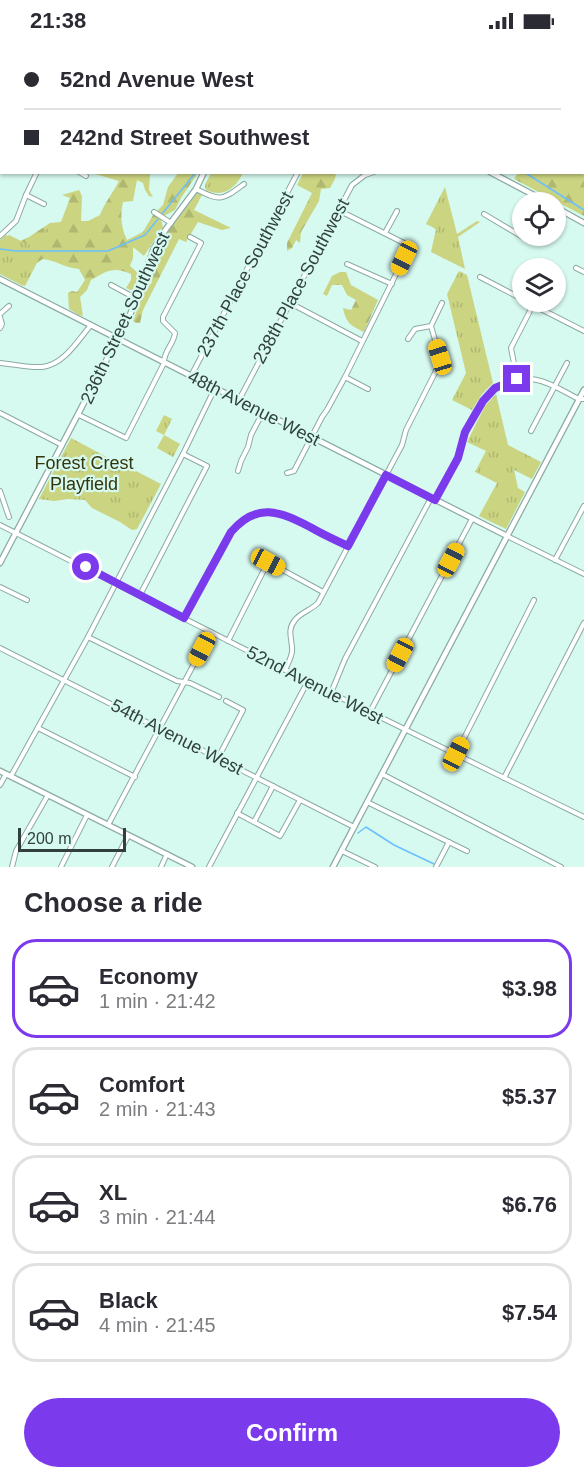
<!DOCTYPE html>
<meta charset="utf-8">
<style>
:root{--surface:#fff;--page:#f2f2f3;--text:#2b2b33;--muted:#7c7c81;--line:#e1e1e2;--accent:#7c3aed}
body{margin:0;font-family:Arial,sans-serif;background:var(--page);color:var(--text);height:100vh;display:flex;flex-direction:column;font-size:22px;white-space:nowrap}
*{box-sizing:border-box;margin:0}
p{font-size:20px;color:var(--muted)}
.icon{flex:none;width:33px;height:33px;fill:none;stroke:currentColor;stroke-width:2;stroke-linecap:round;stroke-linejoin:round}
.map{position:relative;height:825px;overflow:hidden}
.drawer{display:flex;flex-direction:column;background:var(--surface);flex:1}
.drawer>*{flex:none}
.hud{position:absolute;left:0px;top:0px;width:585px;height:132px;box-shadow:0 2px 4px #0004;display:grid;align-content:center;height:132px;padding:0 24px;background:var(--surface)}
.controls{position:absolute;left:512px;top:150px;display:grid;gap:12px}
.controls a{display:grid;place-items:center;width:54px;height:54px;border-radius:50%;background:var(--surface);box-shadow:0 2px 4px #0004;font-size:30px}
.scale{position:absolute;left:18px;bottom:15px;width:108px;box-sizing:border-box;padding-left:6px;border:3px solid #32403d;border-top:0;font-size:16px;line-height:21px;white-space:nowrap;color:#32403d;-webkit-text-stroke:4px #d6f9f0;paint-order:stroke}
.end{position:absolute;width:27px;height:27px;margin:-14px;border:8px solid #7c3aed;background:#fff;box-shadow:0 0 0 3px #fff}
.from{border-radius:50%}
.car{position:absolute;width:18px;height:36px;margin:-18px -9px;border-radius:8px;box-shadow:0 0 4px 2px #0007;background:linear-gradient(#f5c518 24%,#345 0 40%,#f5c518 0 76%,#345 0 86%,#f5c518 0)}
.hud b{display:flex;align-items:center;gap:21px;height:57px;font-size:22px}
.hud b+b{border-top:2px solid var(--line)}
.hud i{width:15px;height:15px;background:var(--text)}
ul{padding:0;list-style:none}
li{display:flex;align-items:center;gap:18px;height:99px;margin:0 12px 9px;padding:0 12px;border:3px solid var(--line);border-radius:24px}
li div{flex:1}
li b{display:block;font-size:22px}
li em{font-style:normal;font-weight:800}
li.active{border-color:var(--accent)}
li>.icon{width:54px;height:54px;stroke-width:1.5}
h2{padding:0 24px;font-size:27px;line-height:72px}
.primary-button{display:flex;gap:12px;margin-top:auto;padding:12px 24px}
.primary-button a{flex:1;height:69px;border-radius:36px;background:var(--accent);color:#fff;font-size:24px;font-weight:800;line-height:69px;text-align:center}
.status{display:flex;justify-content:space-between;align-items:center;height:42px;padding:0 30px;background:var(--surface);direction:ltr}
.status svg{height:16px;fill:currentColor}
.map>svg:first-child{display:block}
</style>
<div class="status"><b>21:38</b><svg viewBox="0 0 49 12"><path d="M0 12V9h3v3zM5 12V6h3v6zM10 12V3h3v9zM15 12V0h3v12zM26 1h20v11H26zM47 4h2v5h-2z"/></svg></div>
<div class="map">
<svg width="584" height="825" viewBox="0 0 584 825">
<defs>
<pattern id="forest-firs" width="22" height="20" patternUnits="userSpaceOnUse" patternTransform="scale(1.5)"><rect width="22" height="20" fill="#cbd481"/><path d="M5 1l3.5 6h-7zM16 11l3.5 6h-7z" fill="#afb770"/></pattern>
<pattern id="park-tufts" width="24" height="20" patternUnits="userSpaceOnUse" patternTransform="scale(1.5)"><rect width="24" height="20" fill="#cbd481"/><path d="M3 7l-1-3M5 7V3M7 7l1-3M15 17l-1-3M17 17v-4M19 17l1-3" fill="none" stroke="#afb770"/></pattern>
</defs>
<rect width="100%" height="100%" fill="#d6f9f0"/>
<g fill="url(#forest-firs)">
<path d="M584 47V174L514 137 518 131 584 130Z"/>
<path d="M149 130 150 132 149 148 153 155 149 154 145 148 143 141 137 138 133 159 123 160C120 173 121 186 127 198L143 190 153 173 163 163 168 145 178 131H198L181 156 175 168 164 174 161 178 163 185 144 214 133 205V216L130 224 138 231 137 241 133 249 126 246 131 238V232C113 224 107 229 91 238L87 248 80 255 83 274 79 273 69 267 68 251 72 249 77 250 85 238 79 227C65 226 58 219 43 217L32 224 23 244 0 232V198L6 193 18 200 29 195 50 181 61 180 70 156 62 153 79 148 82 154 81 179H88L100 173C105 160 113 151 119 139L92 131Z"/>
<path d="M303 131H336L335 137 330 146 321 147 319 159 301 190 300 201 296 198 292 206 287 209V201L312 151 297 143Z"/>
<path d="M198 150 202 153 194 168 231 186 222 188 198 180 186 200 179 197 143 268 140 281H136L133 279 146 244 152 241 149 232 159 206 169 188Z"/>
<path d="M340 230H346L351 243 378 258 364 290C351 284 346 281 343 266L351 268 356 258 347 253 342 243H332L327 254 323 252 332 234Z"/>
</g>
<g fill="url(#park-tufts)">
<path d="M211 131V130L243 131C238 142 226 155 212 150 209 149 205 149 205 145 205 141 210 134 211 131Z"/>
<path d="M445 145 457 192 477 179 480 180 458 195 465 227 431 210 436 187 426 182Z"/>
<path d="M46 186 53 190 25 244 0 231V201L9 193 35 206Z"/>
<path d="M459 229 467 233 493 341 482 352 472 368 452 358 466 331 447 252Z"/>
<path d="M496 352 508 403 541 420 532 437 514 428 518 446 525 450 506 487 479 474 497 441 475 430 486 409 467 400 485 364Z"/>
<path d="M164 373 172 377 164 393 180 402 173 415 157 406 164 393 156 389Z"/>
<path d="M71 396 135 430 136 429 161 442 137 487 132 488 120 480 92 466 85 458 68 457 54 459 39 457Z"/>
</g>
<g fill="none" stroke-linecap="round" stroke-linejoin="round">
<g stroke="#6ac0fe" stroke-width="1.5">
<path d="M524 130 584 168"/>
<path d="M162 172 196 130"/>
<path d="M0 207 16 209H108L145 193 158 177"/>
<path d="M358 791 366 785 394 803 434 822"/>
</g>
<g stroke="#8baba3" stroke-width="6">
<g id="minor">
<path d="M33 2 34 0"/>
<path d="M249 2 250 0"/>
<path d="M0 105 2 102"/>
<path d="M79 130 86 134"/>
<path d="M196 147C221 160 222 158 244 142"/>
<path d="M26 153 44 162"/>
<path d="M154 170 171 181"/>
<path d="M484 172 521 194 529 196 535 194"/>
<path d="M555 174 560 168"/>
<path d="M385 191 397 169"/>
<path d="M0 194 16 179 26 153 37 130"/>
<path d="M347 222 392 242"/>
<path d="M576 226 584 230"/>
<path d="M480 235 522 257"/>
<path d="M111 243 137 257"/>
<path d="M527 260 584 289"/>
<path d="M290 261 362 299"/>
<path d="M0 272 9 264"/>
<path d="M0 275 2 282 0 286"/>
<path d="M408 297 415 287 431 284"/>
<path d="M0 321C13 322 29 326 42 325 64 323 78 298 91 283"/>
<path d="M191 334 298 130"/>
<path d="M345 335 368 347"/>
<path d="M517 337 511 306 533 263"/>
<path d="M239 358 352 143 365 133 374 130"/>
<path d="M0 371 62 403"/>
<path d="M79 373 126 396 164 321C163 310 174 302 175 291L163 279V275L201 201 190 195"/>
<path d="M531 389 567 321"/>
<path d="M238 429 241 419 248 405 251 393 263 370"/>
<path d="M287 431 294 429 322 375 327 368 345 335 410 204 338 168"/>
<path d="M0 449 9 475"/>
<path d="M435 458C443 443 452 428 459 412 462 405 463 397 466 390 477 360 501 330 537 338 552 341 566 351 579 357H584"/>
<path d="M0 483 331 651 584 775"/>
<path d="M507 494 584 532"/>
<path d="M555 518 584 464"/>
<path d="M0 545 27 558"/>
<path d="M140 553 207 424 183 412"/>
<path d="M184 577 231 490C257 460 278 469 310 485 322 492 335 498 348 504"/>
<path d="M88 595 177 639 190 641 219 655"/>
<path d="M228 599 268 520 323 550"/>
<path d="M0 606 354 785"/>
<path d="M285 628C288 622 291 616 292 610 293 598 286 589 295 578 300 571 311 568 318 561L402 403 406 388 439 323 440 315 431 284 442 261"/>
<path d="M331 651 345 617 431 456"/>
<path d="M370 670 472 477"/>
<path d="M38 686 135 735"/>
<path d="M456 712 534 558"/>
<path d="M218 716 243 668 226 659"/>
<path d="M382 732 561 825"/>
<path d="M11 734 88 595 183 412 215 346"/>
<path d="M504 736 584 581"/>
<path d="M0 743 6 732"/>
<path d="M367 760 467 809"/>
<path d="M237 771 280 794 300 758"/>
<path d="M254 780 273 744"/>
<path d="M108 783 211 590"/>
<path d="M342 809 375 825"/>
<path d="M12 825 16 809 48 753"/>
<path d="M61 825 87 773"/>
<path d="M112 825 128 794"/>
<path d="M161 825 167 812"/>
<path d="M209 825 308 639"/>
<path d="M436 825 449 800"/>
</g>
</g>
<g stroke="#8baba3" stroke-width="7">
<g id="major">
<path d="M88 0 93 2"/>
<path d="M490 130 547 160"/>
<path d="M555 165 584 181"/>
<path d="M0 237 507 494"/>
<path d="M0 521 130 273 154 206 166 187 196 147 204 130"/>
<path d="M0 729 192 825"/>
<path d="M333 825 584 348"/>
</g>
</g>
<use href="#minor" stroke="#fff" stroke-width="4"/>
<use href="#major" stroke="#fff" stroke-width="4.5"/>
</g>
<g fill="none" stroke-linecap="round" stroke-linejoin="round">
<path stroke="#7c3aed" stroke-width="8" d="M86 525 184 576 231 490C257 460 279 469 310 485 322 492 335 498 348 504L386 433 435 458 458 416 465 390 483 359 495 346 517 337"/>
</g>
<g text-anchor="middle" dominant-baseline="central" stroke-width="4.5" stroke-linejoin="round" paint-order="stroke">
<g font-size="18" fill="#32403d" stroke="#d6f9f0">
<text transform="translate(245 232) rotate(-62)">237th Place Southwest</text>
<text transform="translate(301 239) rotate(-62)">238th Place Southwest</text>
<text transform="translate(125 276) rotate(-65)">236th Street Southwest</text>
<text transform="translate(254 366) rotate(27)">48th Avenue West</text>
<text transform="translate(315 643) rotate(27)">52nd Avenue West</text>
<text transform="translate(177 695) rotate(27)">54th Avenue West</text>
</g>
<g font-size="18" fill="#33360c" stroke="#d6f9f0">
<text x="84" y="421">Forest Crest<tspan x="84" dy="21">Playfield</tspan></text>
</g>
</g>
</svg>
<div class="controls">
<a><svg class="icon" aria-label="locate" viewBox="0 0 24 24"><circle cx="12" cy="12" r="6"/><path d="M12 2v4M12 18v4M2 12h4M18 12h4"/></svg></a>
<a><svg class="icon" aria-label="layers" viewBox="0 0 24 24"><path d="M12 4l9 5-9 5-9-5zM3 14l9 5 9-5"/></svg></a>
</div>
<div class="scale">200 m</div>
<i class="end from" style="left:86px;top:525px"></i>
<i class="end" style="left:517px;top:337px"></i>
<i class="car" style="left:404px;top:216px;rotate:206deg"></i>
<i class="car" style="left:440px;top:315px;rotate:343deg"></i>
<i class="car" style="left:451px;top:518px;rotate:28deg"></i>
<i class="car" style="left:268px;top:520px;rotate:118deg"></i>
<i class="car" style="left:202px;top:607px;rotate:208deg"></i>
<i class="car" style="left:400px;top:613px;rotate:208deg"></i>
<i class="car" style="left:456px;top:712px;rotate:27deg"></i>
<div class="hud">
<b><i class="from"></i>52nd Avenue West</b>
<b><i></i>242nd Street Southwest</b>
</div>
</div>
<section class="drawer">
<h2>Choose a ride</h2>
<ul>
<li class="active"><svg class="icon" aria-label="car" viewBox="0 0 24 24"><path d="M5 17H2v-5l4-1 3-4h7l3 4 3 1v5h-3M9 17h6M6 11h13"/><circle cx="7" cy="17" r="2"/><circle cx="17" cy="17" r="2"/></svg><div><b>Economy</b><p>1 min · 21:42</p></div><em>$3.98</em></li>
<li><svg class="icon" aria-label="car" viewBox="0 0 24 24"><path d="M5 17H2v-5l4-1 3-4h7l3 4 3 1v5h-3M9 17h6M6 11h13"/><circle cx="7" cy="17" r="2"/><circle cx="17" cy="17" r="2"/></svg><div><b>Comfort</b><p>2 min · 21:43</p></div><em>$5.37</em></li>
<li><svg class="icon" aria-label="car" viewBox="0 0 24 24"><path d="M5 17H2v-5l4-1 3-4h7l3 4 3 1v5h-3M9 17h6M6 11h13"/><circle cx="7" cy="17" r="2"/><circle cx="17" cy="17" r="2"/></svg><div><b>XL</b><p>3 min · 21:44</p></div><em>$6.76</em></li>
<li><svg class="icon" aria-label="car" viewBox="0 0 24 24"><path d="M5 17H2v-5l4-1 3-4h7l3 4 3 1v5h-3M9 17h6M6 11h13"/><circle cx="7" cy="17" r="2"/><circle cx="17" cy="17" r="2"/></svg><div><b>Black</b><p>4 min · 21:45</p></div><em>$7.54</em></li>
</ul>
<div class="primary-button"><a>Confirm</a></div>
</section>
